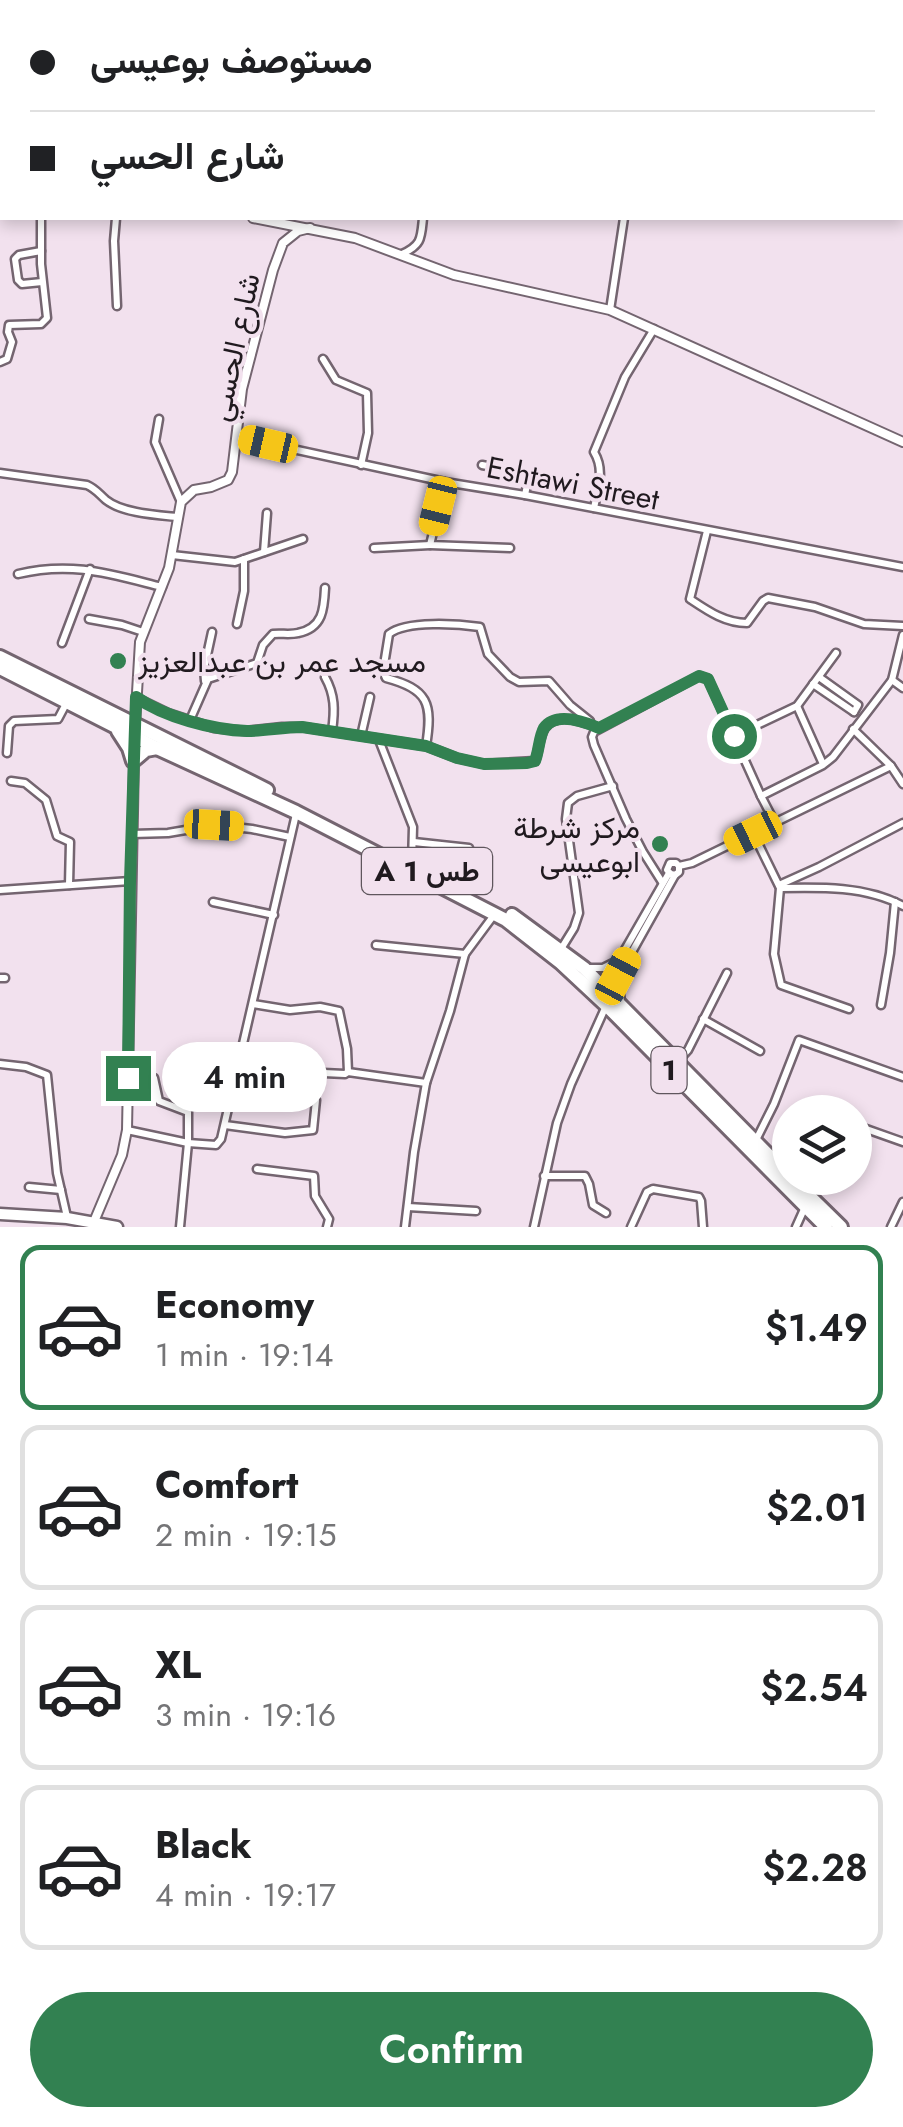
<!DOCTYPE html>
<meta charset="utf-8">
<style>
:root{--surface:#fff;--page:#f2f2f2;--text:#202124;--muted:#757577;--line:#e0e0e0;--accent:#328151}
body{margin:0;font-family:Jost,Vazirmatn,sans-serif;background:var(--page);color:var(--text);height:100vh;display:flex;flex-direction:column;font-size:38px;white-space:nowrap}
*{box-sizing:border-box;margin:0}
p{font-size:32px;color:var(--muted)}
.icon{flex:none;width:55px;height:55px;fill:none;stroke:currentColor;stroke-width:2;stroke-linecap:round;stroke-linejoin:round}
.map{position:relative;height:1227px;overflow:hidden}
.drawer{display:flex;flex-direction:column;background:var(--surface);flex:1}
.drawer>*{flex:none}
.hud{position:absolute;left:0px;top:0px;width:905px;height:220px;box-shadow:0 5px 15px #0003;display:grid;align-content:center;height:220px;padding:0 30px;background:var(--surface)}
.controls{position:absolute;left:772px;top:1095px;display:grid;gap:20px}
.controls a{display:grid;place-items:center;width:100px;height:100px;border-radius:50%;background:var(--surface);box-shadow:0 5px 15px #0003;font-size:50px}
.end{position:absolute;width:45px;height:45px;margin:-22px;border:12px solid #328151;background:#fff;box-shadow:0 0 0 5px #fff}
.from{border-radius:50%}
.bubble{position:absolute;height:70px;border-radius:35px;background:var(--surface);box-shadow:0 5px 15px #0003;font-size:32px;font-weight:600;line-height:70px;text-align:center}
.car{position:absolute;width:30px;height:60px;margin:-30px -15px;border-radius:12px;box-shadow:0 0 8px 2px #0007;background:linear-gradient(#f5c518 24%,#345 0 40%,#f5c518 0 76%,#345 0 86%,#f5c518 0)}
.hud b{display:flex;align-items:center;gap:35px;height:95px;font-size:38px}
.hud b+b{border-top:2px solid var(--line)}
.hud i{width:25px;height:25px;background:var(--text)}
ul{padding:18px 0 0;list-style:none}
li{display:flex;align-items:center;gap:30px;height:165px;margin:0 20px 15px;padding:0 10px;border:5px solid var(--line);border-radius:20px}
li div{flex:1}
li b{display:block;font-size:38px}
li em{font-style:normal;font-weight:600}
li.current{border-color:var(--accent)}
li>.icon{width:90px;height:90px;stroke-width:1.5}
.primary-button{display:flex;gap:20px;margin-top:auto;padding:20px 30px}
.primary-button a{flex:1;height:115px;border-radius:60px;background:var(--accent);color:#fff;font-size:40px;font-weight:600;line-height:115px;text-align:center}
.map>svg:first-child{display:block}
</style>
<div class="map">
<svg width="903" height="1227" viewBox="0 0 903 1227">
<rect width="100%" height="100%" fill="#f2e1ee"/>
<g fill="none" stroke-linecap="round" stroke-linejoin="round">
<g stroke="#746570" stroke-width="11">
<g id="minor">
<path d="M109 0 117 2"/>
<path d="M361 0 369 2"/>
<path d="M156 2V0"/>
<path d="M498 2 499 0"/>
<path d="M773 2 774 0"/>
<path d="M902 82 903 81"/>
<path d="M902 204H903"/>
<path d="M116 218 114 241 117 306"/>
<path d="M41 251 19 255 15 259 18 280 22 284 42 282"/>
<path d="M402 254C422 245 421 238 423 218"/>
<path d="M610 310 624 218"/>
<path d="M323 359 336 380 367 393 368 433 361 465"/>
<path d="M0 362 7 359 12 342 8 332 9 325 41 324 47 318 41 264V218"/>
<path d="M159 419 155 442 181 502"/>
<path d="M237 437 445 482 525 495 903 567"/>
<path d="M482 465 525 473 528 480 525 495"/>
<path d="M0 473 87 485C96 489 99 494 106 500 122 513 157 515 177 517"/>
<path d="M445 482 430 545 510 548"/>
<path d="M594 508C598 488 605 470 594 452L625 377 654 329"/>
<path d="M707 531 690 599C708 611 725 623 747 623L763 601 768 598 815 607 864 624 903 626"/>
<path d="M374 548 430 545"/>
<path d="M264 552 267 513"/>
<path d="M172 555 235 562 303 539"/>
<path d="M18 574C72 561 110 574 162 587"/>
<path d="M89 619 122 625 143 632"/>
<path d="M237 624 244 591V559"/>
<path d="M62 643 90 569"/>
<path d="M325 677C335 695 335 710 332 731"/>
<path d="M819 677 858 705 854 712"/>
<path d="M892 680 903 688"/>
<path d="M205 681 204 669 212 632"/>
<path d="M813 684 854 712"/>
<path d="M137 698 168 713 214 728 245 731 282 727H302L426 746 457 758 484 764 535 761C539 751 539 737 545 728 556 711 585 722 599 728"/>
<path d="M797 706 823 764"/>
<path d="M190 720 208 679 257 663 263 645 273 634C281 633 290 635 298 633 323 628 324 609 325 588"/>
<path d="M361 736 370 697"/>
<path d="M734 736 797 706 836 653"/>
<path d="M379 740 413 827 412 863"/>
<path d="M426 746C433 703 428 689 386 678L383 671 389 634C406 620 459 624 480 627L488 654 510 677 519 682 549 681 570 705 590 721"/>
<path d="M7 753 9 726 14 721 58 719 67 702"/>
<path d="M891 766 903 784"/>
<path d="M11 781 25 783 46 800 57 836 70 842 69 885"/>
<path d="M775 823 761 796 823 765 833 757 892 680 903 635"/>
<path d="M753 833 780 888 774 954 781 985 849 1009"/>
<path d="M132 834 168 833 215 825 252 829 290 837"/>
<path d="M414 842 469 848"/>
<path d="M679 866V872L675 875 671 874 667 870 670 863H676L679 866 692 863 891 766 853 729"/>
<path d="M662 882 643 852 626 819 594 745 592 737 594 732 699 676 708 679 761 796"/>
<path d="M779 885 819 867 903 823"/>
<path d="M780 888C820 887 867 886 903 906"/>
<path d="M0 890 130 881"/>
<path d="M213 902 274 915"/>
<path d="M376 945 465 954"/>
<path d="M561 949 574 928 579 913 566 819 568 803 577 796 613 786"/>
<path d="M588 968H603L619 960 669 873"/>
<path d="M0 978H5"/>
<path d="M621 1002 618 977 675 875"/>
<path d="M253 1004 290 1010 320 1007 339 1011 347 1049 348 1072"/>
<path d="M881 1005 890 953 895 902"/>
<path d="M703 1019 760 1051"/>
<path d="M678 1061 688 1050 727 973"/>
<path d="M0 1064 26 1067 47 1075 57 1173 67 1217"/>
<path d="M238 1069 345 1074 348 1072 426 1083"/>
<path d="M154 1078 159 1101 188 1112V1143L180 1227"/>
<path d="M225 1125 285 1133 313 1130 316 1100"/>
<path d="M855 1125 903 1142"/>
<path d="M127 1130 188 1143 216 1145 221 1139 296 814"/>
<path d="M755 1142 774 1104 799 1040 903 1077"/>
<path d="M257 1169 314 1176 315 1196 329 1219 327 1227"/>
<path d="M544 1176H585L589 1184 593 1205 606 1213"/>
<path d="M29 1187 61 1190"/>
<path d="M408 1207 476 1211"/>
<path d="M405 1227 414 1152 426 1083 450 1011 465 954 494 915"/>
<path d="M534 1227 557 1123 571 1084 606 1006"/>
<path d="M631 1227 647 1192 653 1189 699 1197 701 1201 703 1227"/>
<path d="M796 1227 805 1207"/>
<path d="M891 1227 903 1202"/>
</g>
</g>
<g stroke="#746570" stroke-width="12">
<g id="tertiary">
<path d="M0 179 2 180"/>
<path d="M253 218 355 238 454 275 610 310 903 442"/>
<path d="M135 726 140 642 169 568 181 502 194 490 211 487 228 480 232 472 242 389 273 270 283 243 298 231 310 228"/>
<path d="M93 1224 122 1155 127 1130 134 760"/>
</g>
</g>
<g stroke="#746570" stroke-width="15">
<path id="primary" d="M0 1214 67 1218 117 1227"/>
</g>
<g stroke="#746570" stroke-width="18">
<g id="trunk">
<path d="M0 657 267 790"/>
<path d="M0 668 157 748 296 812 506 920 561 963 606 1005 826 1227"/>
<path d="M118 731 129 748 133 761 146 750 157 748"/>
<path d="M512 915 584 968 790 1177"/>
<path d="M791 1178 841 1227"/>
</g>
</g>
<use href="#minor" stroke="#fff" stroke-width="6"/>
<use href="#tertiary" stroke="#fff" stroke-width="8"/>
<use href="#primary" stroke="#fff" stroke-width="10"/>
<use href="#trunk" stroke="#fff" stroke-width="12"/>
</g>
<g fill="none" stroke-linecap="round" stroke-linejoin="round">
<path stroke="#328151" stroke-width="12" d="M128 1078 130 881 136 697C164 717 213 730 247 731 265 731 283 727 302 727L426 746 457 758 484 764 527 763 535 761C539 751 539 737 544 728 556 711 585 722 599 728L699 676 708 679 734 736"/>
</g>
<g fill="#328151" stroke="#f2e1ee" stroke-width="4">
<circle cx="118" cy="661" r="10"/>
<circle cx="660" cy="844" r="10"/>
</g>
<g text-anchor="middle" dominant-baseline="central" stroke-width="8" stroke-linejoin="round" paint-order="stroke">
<g fill="#f2e1ee" stroke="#5f565d" stroke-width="2.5">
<rect x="362" y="848" width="130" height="46" rx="8"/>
<rect x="651.5" y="1047" width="35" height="46" rx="8"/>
</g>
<g font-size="28" font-weight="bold" fill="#201a1f">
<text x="427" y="871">A 1 طس</text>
<text x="669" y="1070">1</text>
</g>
<g font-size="30" fill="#201a1f" stroke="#f2e1ee">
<text transform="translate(234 347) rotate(-78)">شارع الحسي</text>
<text transform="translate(573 483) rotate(11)">Eshtawi Street</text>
</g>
<g font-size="30" fill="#201a1f" stroke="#f2e1ee" text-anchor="start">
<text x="138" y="661">مسجد عمر بن عبدالعزيز</text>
<text x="640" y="827" text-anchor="end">مركز شرطة<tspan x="640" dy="34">ابوعيسى</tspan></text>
</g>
</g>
</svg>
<div class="controls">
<a><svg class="icon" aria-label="layers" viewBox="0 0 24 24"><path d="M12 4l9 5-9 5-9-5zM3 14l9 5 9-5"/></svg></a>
</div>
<i class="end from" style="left:734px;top:736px"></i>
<i class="end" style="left:128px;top:1078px"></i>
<div class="bubble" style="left:162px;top:1042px;width:165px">4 min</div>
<i class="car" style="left:268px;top:444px;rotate:283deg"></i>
<i class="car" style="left:438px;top:506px;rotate:194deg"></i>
<i class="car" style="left:214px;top:825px;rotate:93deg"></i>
<i class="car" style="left:753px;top:833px;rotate:244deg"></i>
<i class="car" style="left:618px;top:976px;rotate:28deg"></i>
<div class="hud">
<b><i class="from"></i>مستوصف بوعيسى</b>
<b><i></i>شارع الحسي</b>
</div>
</div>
<section class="drawer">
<ul>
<li class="current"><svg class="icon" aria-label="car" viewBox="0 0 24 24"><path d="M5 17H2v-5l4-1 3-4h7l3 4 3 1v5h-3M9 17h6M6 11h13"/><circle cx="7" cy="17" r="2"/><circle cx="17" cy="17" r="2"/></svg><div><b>Economy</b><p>1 min · 19:14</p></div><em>$1.49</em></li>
<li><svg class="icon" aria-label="car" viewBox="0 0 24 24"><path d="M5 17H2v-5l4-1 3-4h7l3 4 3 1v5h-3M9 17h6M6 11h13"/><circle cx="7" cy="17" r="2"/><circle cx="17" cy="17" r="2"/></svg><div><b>Comfort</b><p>2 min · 19:15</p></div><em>$2.01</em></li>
<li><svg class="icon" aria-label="car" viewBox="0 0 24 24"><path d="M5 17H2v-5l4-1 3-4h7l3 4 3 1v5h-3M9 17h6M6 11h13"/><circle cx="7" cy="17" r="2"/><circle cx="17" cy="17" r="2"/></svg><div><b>XL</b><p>3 min · 19:16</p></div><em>$2.54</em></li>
<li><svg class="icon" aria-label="car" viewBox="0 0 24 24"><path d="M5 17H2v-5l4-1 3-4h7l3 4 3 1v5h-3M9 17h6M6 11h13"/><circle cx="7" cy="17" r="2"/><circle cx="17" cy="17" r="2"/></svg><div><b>Black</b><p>4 min · 19:17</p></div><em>$2.28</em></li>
</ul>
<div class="primary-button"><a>Confirm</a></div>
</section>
